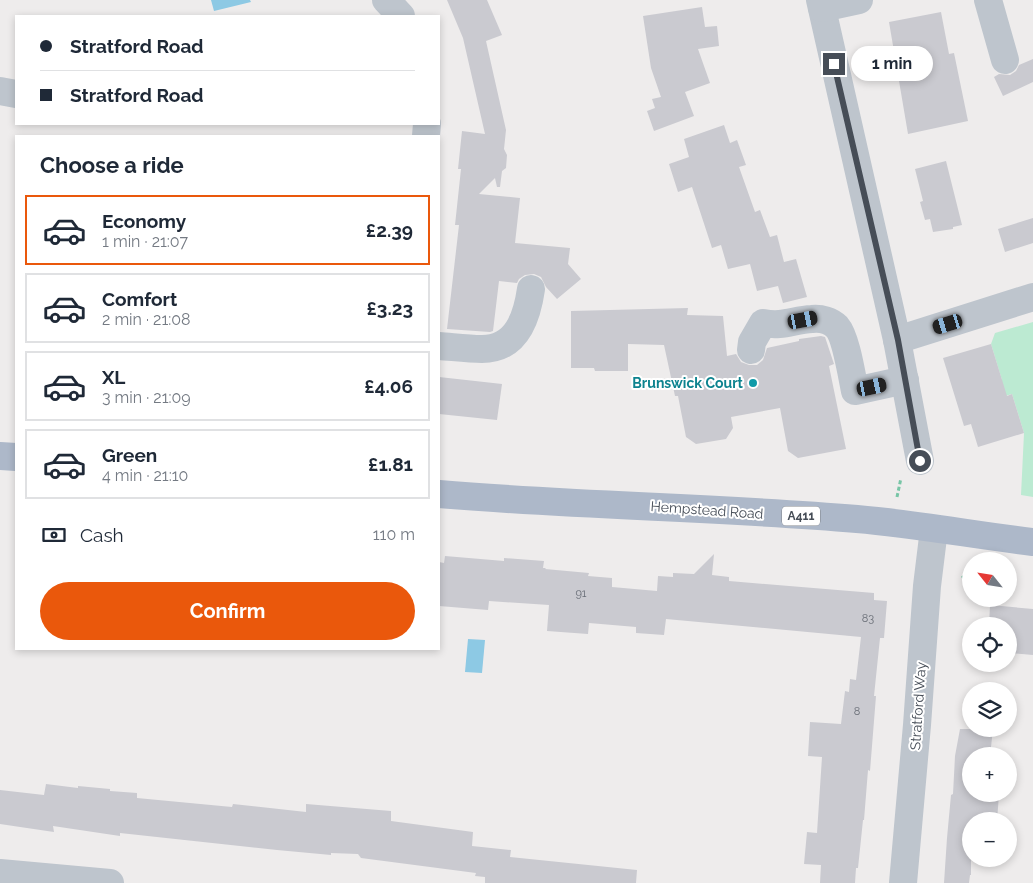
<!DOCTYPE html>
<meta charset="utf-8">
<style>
:root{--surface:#fff;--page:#f6f6f7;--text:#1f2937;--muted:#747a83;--line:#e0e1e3;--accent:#ea580c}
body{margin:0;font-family:Raleway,sans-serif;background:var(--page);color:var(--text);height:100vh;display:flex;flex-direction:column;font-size:19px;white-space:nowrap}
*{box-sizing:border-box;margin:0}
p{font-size:16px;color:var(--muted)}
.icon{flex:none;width:28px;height:28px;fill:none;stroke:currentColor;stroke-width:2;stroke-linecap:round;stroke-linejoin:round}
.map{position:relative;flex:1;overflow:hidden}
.drawer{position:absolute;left:15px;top:135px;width:425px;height:515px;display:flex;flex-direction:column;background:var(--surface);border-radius:0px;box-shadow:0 2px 8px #0003}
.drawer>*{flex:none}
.banner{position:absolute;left:15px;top:15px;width:425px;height:110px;border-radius:0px;box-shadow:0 2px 8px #0003;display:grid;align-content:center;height:110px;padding:0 25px;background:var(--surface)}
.needle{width:32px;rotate:300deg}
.buttons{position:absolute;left:962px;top:552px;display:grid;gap:10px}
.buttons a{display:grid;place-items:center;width:55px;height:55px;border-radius:50%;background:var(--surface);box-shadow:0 2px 8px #0003;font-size:25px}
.end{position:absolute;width:22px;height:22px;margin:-11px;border:6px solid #464d57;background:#fff;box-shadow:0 0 0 2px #fff}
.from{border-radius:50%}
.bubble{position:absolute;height:35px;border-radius:18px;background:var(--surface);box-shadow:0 2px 8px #0003;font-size:16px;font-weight:700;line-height:35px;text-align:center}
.car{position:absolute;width:15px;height:30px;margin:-15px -8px;border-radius:6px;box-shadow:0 0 4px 1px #0007;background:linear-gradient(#222 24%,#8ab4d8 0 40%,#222 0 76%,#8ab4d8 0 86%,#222 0)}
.banner b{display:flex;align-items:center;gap:18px;height:48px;font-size:19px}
.banner b+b{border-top:1px solid var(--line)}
.banner i{width:12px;height:12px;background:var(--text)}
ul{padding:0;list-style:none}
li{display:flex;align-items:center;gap:15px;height:70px;margin:0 10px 8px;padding:0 15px;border:2px solid var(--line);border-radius:0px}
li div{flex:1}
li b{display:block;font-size:19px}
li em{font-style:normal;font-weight:700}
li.current{border-color:var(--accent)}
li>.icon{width:45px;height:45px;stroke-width:1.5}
h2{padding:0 25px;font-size:22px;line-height:60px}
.pay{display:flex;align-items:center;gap:12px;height:55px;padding:0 25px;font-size:19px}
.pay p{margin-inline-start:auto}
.primary-button{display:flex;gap:10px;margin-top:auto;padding:10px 25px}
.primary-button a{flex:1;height:58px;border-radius:30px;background:var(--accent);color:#fff;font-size:20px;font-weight:700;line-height:58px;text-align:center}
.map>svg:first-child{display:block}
</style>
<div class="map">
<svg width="1033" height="883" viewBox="0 0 1033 883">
<rect width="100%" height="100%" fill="#eeecec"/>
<path fill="#bcead2" d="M1033 322V497L1021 495 1024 433 1012 394 982 403 984 386 1002 380 991 344 995 333Z"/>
<g fill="#8dc9e4">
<path d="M211 0H250L251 2 214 11Z"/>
<path d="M468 639 485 640 482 673 465 672Z"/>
</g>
<g fill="#cacad0">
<path d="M447 0H487L502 35 486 41 506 130 504 149 507 155 506 168 502 171 500 187H497L495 178 479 194 520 198 515 243 570 248 568 264 581 279 557 299 546 287 541 277 534 274 525 275 519 279 517 283 499 281 493 331 490 332 447 329 459 225H455L461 169H458L462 131 485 134 463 38Z"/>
<path d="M702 7 705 27 717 26 719 46 698 49 710 83 685 92 694 116 654 131 647 111 655 108 652 99 661 97 651 68 643 16Z"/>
<path d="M941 12 949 54 954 53 968 121 908 134 889 22Z"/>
<path d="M1033 59V82L1003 96 994 77 999 74 1010 75 1016 71 1019 65Z"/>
<path d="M724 125 730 143 737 140 746 165 739 167 755 212 760 210 770 237 777 235 784 262 796 259 807 297 783 303 778 286 757 291 750 264 728 269 721 245 712 248 692 187 678 192 669 164 689 157 684 139Z"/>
<path d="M946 161 962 225 953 227V229L933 232 930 219 925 220 920 202 923 201 915 169Z"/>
<path d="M1033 218V243L1005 252 998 229Z"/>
<path d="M688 308 687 315 723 316 727 356 736 354 741 362 749 365H757L763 360 767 348 799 341V339L821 336 825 337 834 364 829 366 846 449 798 458 788 451 780 408 731 417 733 428 726 439 696 444 686 437 678 396H675L664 345 628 344V371H595L594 368H571V311Z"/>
<path d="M991 344 1007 396 1012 394 1024 433 978 447 971 424 964 426 943 358Z"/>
<path d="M439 377 502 384 497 420 439 414Z"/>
<path d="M714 554 712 575 729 577V581L874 593V600L887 601 884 638H880L874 696H876L870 771 868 770 864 820H863L858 868H856L855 883H820L821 865 804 864 807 832 817 833 822 757 808 756 810 722 841 724 845 691 849 692 850 679 856 680 861 637 666 619 664 635 636 633V627L589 623 588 634 547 631 549 605 489 601 488 610 439 606V562L444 563 445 556 504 561V558L544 561 543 568H546L545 569 589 573 588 576 612 578V587L657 591 658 576 673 577V573L694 574Z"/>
<path d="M990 605 1033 609V655L1009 653V626H989Z"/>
<path d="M960 729H993L990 756H971V794H999L997 821H971V875H970L969 883H944L947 838 951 795 953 794 955 756Z"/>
<path d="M46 784 78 788V786L110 789V791L137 793V798L232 807 233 804 306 812V804L391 811V821L473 832 472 846 511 850 510 857 637 870 636 883H485V877L475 876 476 873 361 858 358 854 331 853V855L277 850 120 833V836L53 826 54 832 0 824V790L44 795Z"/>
</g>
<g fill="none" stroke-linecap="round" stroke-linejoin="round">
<g stroke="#77c5a6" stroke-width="3" stroke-dasharray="4 2.5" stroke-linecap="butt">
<path d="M897 497 901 478"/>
<path d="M962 578 971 571"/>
</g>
<g stroke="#bec5cd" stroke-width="28">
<path d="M386 0 401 16"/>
<path d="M820 0 897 340 920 461"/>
<path d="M988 0 1005 60"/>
<path d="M822 8 859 0"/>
<path d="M0 91 16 94"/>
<path d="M426 136 427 124"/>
<path d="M897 340 1033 297"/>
<path d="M439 346C453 347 468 349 482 349 517 349 527 317 531 289"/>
<path d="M751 350 752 342 763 323C783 327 793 320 812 319 821 318 831 321 837 327 846 337 852 377 855 391L905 380"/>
<path d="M0 873 110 883"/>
<path d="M903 883 917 725 927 586 934 529"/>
</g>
<g stroke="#adb8c9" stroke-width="28">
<path d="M0 456 16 457"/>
<path d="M439 494C578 506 718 507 857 519 916 524 974 535 1033 542"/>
</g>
</g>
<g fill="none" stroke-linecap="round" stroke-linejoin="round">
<path stroke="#464d57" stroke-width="6" d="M834 64 898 340 920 461"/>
</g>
<circle fill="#0f9aa8" stroke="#fff" stroke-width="2" cx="753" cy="383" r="5"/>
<g text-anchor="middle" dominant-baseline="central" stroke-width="4" stroke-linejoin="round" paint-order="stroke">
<g font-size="11" fill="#676c75">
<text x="581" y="593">91</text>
<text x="868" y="618">83</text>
<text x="857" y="711">8</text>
</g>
<rect fill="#fff" stroke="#7e8289" stroke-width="1" x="782" y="506.5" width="38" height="19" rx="4"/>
<g font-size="12" font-weight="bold" fill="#464d57">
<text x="801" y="516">A411</text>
</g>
<g font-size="14" font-weight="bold" fill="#0d838f" stroke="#fff" text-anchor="end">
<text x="743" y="383">Brunswick Court</text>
</g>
<g font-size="14" fill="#464d57" stroke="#fff">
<text transform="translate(707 510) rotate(4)">Hempstead Road</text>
<text transform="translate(918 706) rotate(-86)">Stratford Way</text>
</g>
</g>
</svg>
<div class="buttons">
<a><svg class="needle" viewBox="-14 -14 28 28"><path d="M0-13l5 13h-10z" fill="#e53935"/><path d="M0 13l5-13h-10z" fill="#747a83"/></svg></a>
<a><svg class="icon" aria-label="locate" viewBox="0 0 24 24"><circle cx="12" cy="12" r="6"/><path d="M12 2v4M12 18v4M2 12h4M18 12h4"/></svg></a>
<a><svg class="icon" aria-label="layers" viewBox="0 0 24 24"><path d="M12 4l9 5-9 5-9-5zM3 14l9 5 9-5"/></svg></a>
<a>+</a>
<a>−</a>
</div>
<i class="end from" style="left:920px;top:461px"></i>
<i class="end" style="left:834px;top:64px"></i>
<div class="bubble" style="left:851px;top:46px;width:82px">1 min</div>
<i class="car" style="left:803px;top:320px;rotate:79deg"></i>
<i class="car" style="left:948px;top:324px;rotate:253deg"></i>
<i class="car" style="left:872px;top:387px;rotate:78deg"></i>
<div class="banner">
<b><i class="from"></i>Stratford Road</b>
<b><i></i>Stratford Road</b>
</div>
<section class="drawer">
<h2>Choose a ride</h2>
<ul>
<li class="current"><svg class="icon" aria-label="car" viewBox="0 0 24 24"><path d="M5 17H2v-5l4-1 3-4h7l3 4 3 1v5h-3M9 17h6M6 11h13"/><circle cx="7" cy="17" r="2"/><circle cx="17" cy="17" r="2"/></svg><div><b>Economy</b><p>1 min · 21:07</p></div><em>£2.39</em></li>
<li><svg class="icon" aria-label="car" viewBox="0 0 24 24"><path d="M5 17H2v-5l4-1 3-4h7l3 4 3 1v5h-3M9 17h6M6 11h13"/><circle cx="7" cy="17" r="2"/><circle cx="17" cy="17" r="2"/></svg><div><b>Comfort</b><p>2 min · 21:08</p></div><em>£3.23</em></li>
<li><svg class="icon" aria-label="car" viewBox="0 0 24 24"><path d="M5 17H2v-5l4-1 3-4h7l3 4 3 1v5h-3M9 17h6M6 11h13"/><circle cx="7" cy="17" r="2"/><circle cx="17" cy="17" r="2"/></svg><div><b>XL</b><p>3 min · 21:09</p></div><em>£4.06</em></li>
<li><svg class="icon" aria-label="car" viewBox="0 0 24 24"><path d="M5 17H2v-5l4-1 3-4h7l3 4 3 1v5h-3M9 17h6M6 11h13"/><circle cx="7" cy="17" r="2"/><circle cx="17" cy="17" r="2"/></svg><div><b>Green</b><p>4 min · 21:10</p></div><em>£1.81</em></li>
</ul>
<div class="pay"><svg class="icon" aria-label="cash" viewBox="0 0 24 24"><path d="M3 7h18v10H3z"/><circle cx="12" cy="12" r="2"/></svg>Cash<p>110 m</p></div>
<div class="primary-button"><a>Confirm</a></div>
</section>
</div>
